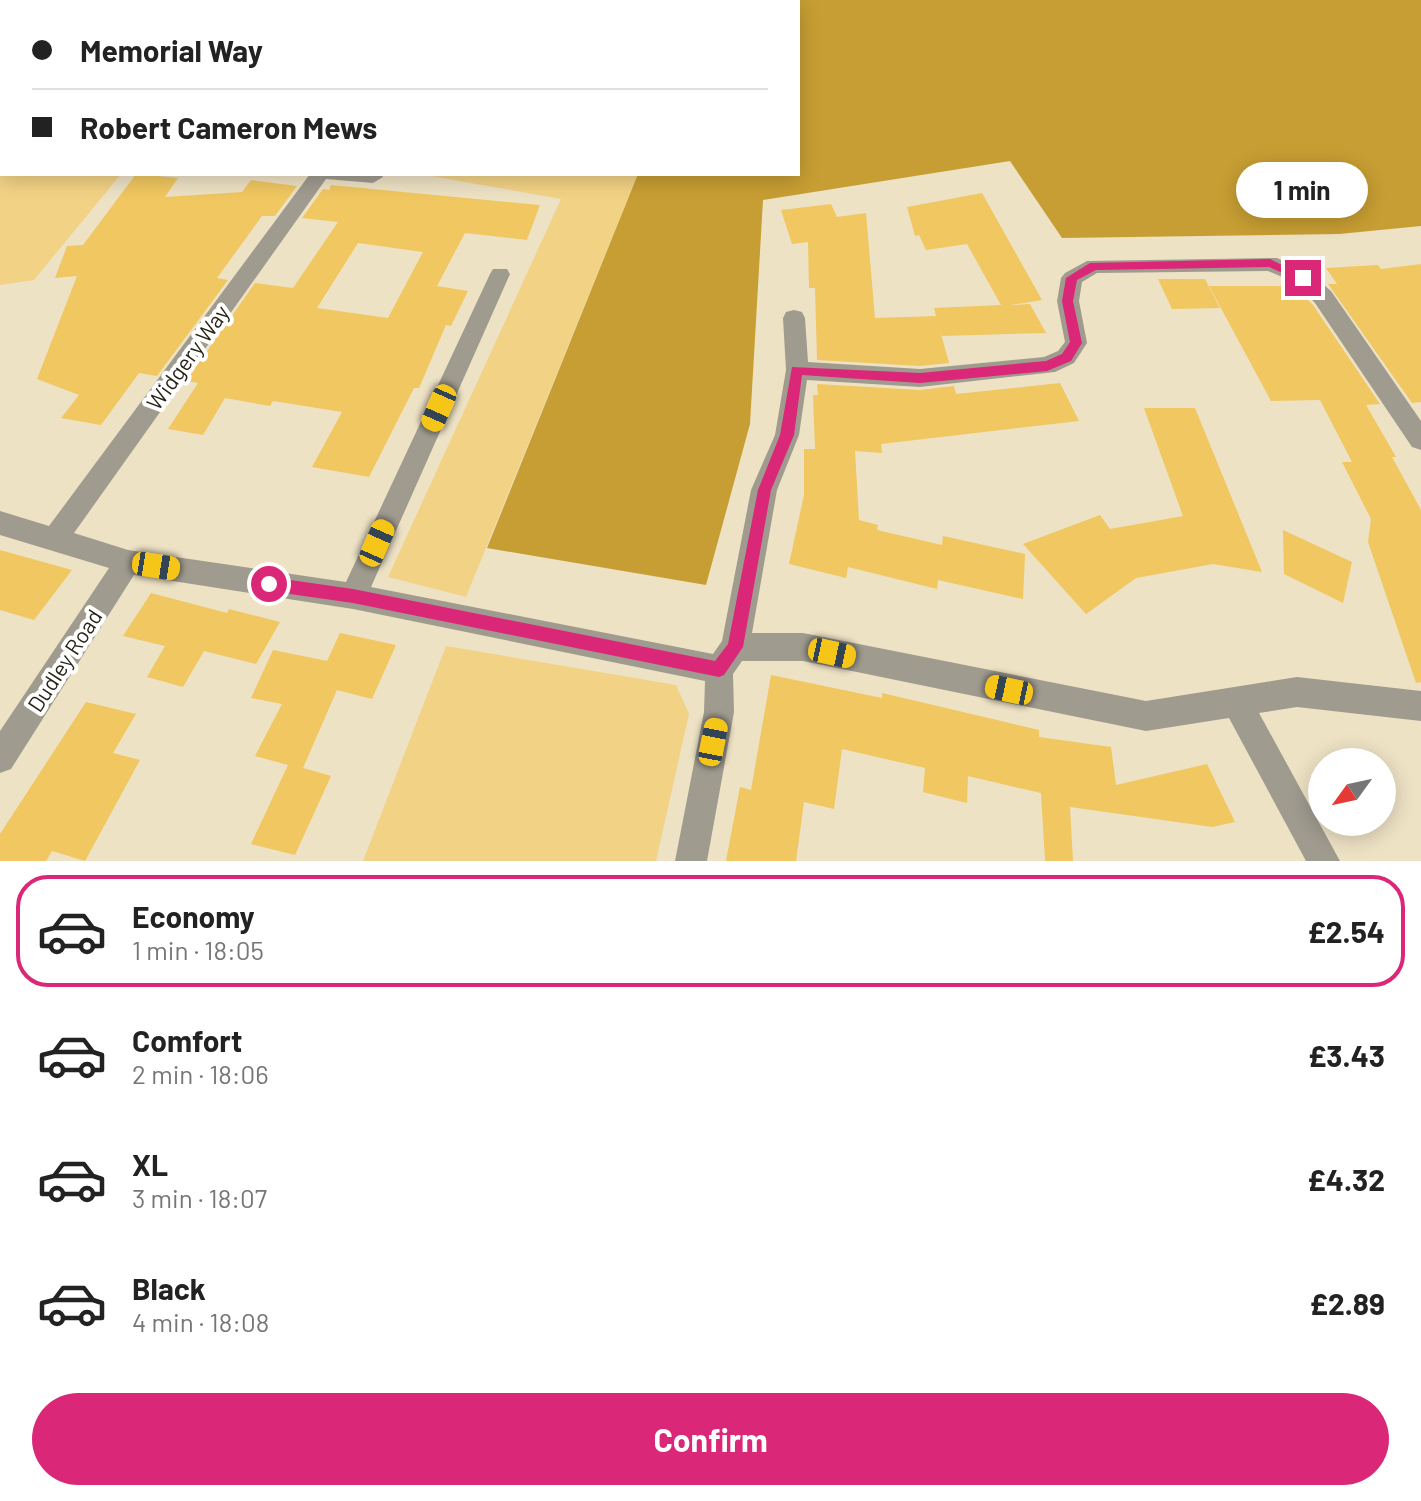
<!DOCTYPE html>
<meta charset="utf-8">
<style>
:root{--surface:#fff;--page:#f6f6f6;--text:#222;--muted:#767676;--line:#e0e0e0;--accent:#db2777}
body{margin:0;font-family:Barlow,sans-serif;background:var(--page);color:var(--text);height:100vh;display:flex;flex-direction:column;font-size:30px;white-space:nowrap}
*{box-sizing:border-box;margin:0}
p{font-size:26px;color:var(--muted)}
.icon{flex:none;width:44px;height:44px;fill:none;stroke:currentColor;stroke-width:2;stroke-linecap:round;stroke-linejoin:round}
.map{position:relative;height:861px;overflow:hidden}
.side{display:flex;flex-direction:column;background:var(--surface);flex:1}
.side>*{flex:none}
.guide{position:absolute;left:0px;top:0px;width:800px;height:176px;box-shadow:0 4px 20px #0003;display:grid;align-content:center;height:176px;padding:0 32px;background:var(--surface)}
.needle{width:52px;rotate:237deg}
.tools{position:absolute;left:1308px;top:748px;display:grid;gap:16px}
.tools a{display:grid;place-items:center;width:88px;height:88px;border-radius:50%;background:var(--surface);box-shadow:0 4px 20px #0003;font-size:40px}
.end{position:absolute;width:36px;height:36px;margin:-18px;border:10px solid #db2777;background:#fff;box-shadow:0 0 0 4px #fff}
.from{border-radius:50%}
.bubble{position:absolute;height:56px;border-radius:28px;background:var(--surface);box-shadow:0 4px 20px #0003;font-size:26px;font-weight:700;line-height:56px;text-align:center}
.car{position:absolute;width:24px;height:48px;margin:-24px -12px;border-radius:10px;box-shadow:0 0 6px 2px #0007;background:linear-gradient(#f5c518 24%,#345 0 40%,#f5c518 0 76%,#345 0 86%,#f5c518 0)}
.guide b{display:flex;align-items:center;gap:28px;height:76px;font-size:30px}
.guide b+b{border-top:2px solid var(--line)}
.guide i{width:20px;height:20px;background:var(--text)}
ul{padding:14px 0 0;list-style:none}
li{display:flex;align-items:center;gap:24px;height:112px;margin:0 16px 12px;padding:0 16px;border:4px solid transparent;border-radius:32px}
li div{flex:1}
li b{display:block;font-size:30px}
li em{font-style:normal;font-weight:700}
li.selected{border-color:var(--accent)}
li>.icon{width:72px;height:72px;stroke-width:1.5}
.primary-button{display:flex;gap:16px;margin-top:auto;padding:16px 32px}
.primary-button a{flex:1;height:92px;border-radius:48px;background:var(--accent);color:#fff;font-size:32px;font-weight:700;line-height:92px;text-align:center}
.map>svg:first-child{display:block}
</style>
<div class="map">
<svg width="1421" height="861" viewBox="0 0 1421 861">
<rect width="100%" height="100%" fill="#eee2c5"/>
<g fill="#f2d285">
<path d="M0 82 2 174H121L34 280 0 285Z"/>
<path d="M420 174H638L466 597 388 577 561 199Z"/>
<path d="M446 646 676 685 689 714 656 861H363Z"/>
</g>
<path fill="#c79e33" d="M388 0H1421V226L1339 234 1062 238 1010 161 763 200 750 424 706 585 487 548 638 174H798V2H386Z"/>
<g fill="#f0c760" fill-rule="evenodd">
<path d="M136 174 178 178 165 197 242 192 251 180 297 186 275 216H262L217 278 228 280 157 376 139 373 101 425 61 418 79 395 37 379 77 276 55 278 67 246 83 245Z"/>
<path d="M331 185 540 205 527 240 465 233 437 286 468 291 451 326 446 325 419 388H414L369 477 312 467 342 412 273 401 270 406 225 398 203 435 168 429 198 383 186 381 255 283 293 288 338 222 302 218 323 189 329 190ZM358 243 423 252 388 318 317 308Z"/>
<path d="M982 193 1042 300 1011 305 1030 304 1046 333 942 336 940 330 949 363 920 366 817 360 815 288H809L808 242 792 244 781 210 831 204 837 217 866 213 875 318 936 316 934 308 1001 305 967 244 926 250 919 235 915 236 907 207Z"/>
<path d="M1421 264V402L1412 403 1328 284H1337L1326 268 1378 265 1381 269Z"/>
<path d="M1158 279H1205L1220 308 1172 309Z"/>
<path d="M1209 286H1294L1313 305 1380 404 1366 405 1396 457H1392L1421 510V682L1416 683 1368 542 1371 519 1342 462H1352L1320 400 1271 401Z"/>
<path d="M1060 383 1079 421 881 444 882 453 855 451 859 520 878 525 877 530 942 545 943 536 1025 554 1023 599 938 580 937 589 848 567 846 578 789 564 804 495V449H815L813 395H818L817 384 920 390 954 386 956 394Z"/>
<path d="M1144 408H1195L1262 572 1213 564 1136 578 1086 614 1023 544 1100 515 1110 529 1183 516Z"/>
<path d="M1283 530 1352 562 1343 603 1284 574Z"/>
<path d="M0 550 72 570 34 620 0 610Z"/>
<path d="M151 593 227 613 229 609 280 622 256 664 204 651 183 687 147 677 165 646 123 636Z"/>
<path d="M340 633 396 645 372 699 337 690 303 768 331 776 295 855 251 844 288 765 255 756 282 704 251 698 273 650 327 661Z"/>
<path d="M771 675 882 698V693L929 704 1039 730V737L1111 747 1116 785 1207 764 1235 822 1212 827 1070 807 1073 861H1045L1041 793 968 776 967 803 923 792 925 768 842 749 834 809 804 802 796 861H726L740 787 751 790Z"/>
<path d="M86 702 136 714 113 753 140 760 85 861 52 851 46 861H0V834Z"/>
</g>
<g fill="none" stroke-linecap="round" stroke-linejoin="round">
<path fill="#a09b8f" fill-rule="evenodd" d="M310 174H381L383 177 373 183 326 179 74 533 128 550 346 582 490 274 493 269H507L510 274 371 587 713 654 722 641 751 490 775 435 786 370 783 318 786 312 794 310 802 312 805 318 808 362 920 369 1044 357 1058 351 1065 342 1057 301 1061 278 1065 273 1087 261 1277 258 1310 273 1331 291 1421 421V450L1412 447 1315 303 1296 283 1268 271 1097 273 1082 282 1079 301 1087 343 1074 363 1055 372 920 387 807 380 799 435 777 490 752 633H803L1146 701 1297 677 1421 691V721L1297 707 1259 713 1340 861H1306L1229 718 1146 731 803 661H742L733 674 734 712 707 861H675L704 712 705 681 353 609 134 575 11 769 0 773V731L109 568 0 535V511L49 526Z"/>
</g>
<path fill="#db2777" d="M1270 259 1308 278 1303 282 1269 267 1096 270 1077 280 1073 301 1082 343 1071 361 1047 371 920 383 802 375 794 435 771 490 743 647 724 675 719 677 353 603 269 591 261 584 269 577 353 589 715 661 728 644 758 490 780 435 792 367 920 373 1046 361 1062 354 1070 342 1062 301 1066 278 1090 263Z"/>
<g text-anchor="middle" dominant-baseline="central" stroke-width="8" stroke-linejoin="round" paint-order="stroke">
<g font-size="22" fill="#272318" stroke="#fff">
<text transform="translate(187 357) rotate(-54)">Widgery Way</text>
<text transform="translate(64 660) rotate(-57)">Dudley Road</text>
</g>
</g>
</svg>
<div class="tools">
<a><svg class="needle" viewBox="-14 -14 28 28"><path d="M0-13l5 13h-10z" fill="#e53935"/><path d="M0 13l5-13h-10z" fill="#767676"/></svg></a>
</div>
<i class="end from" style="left:269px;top:584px"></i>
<i class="end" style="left:1303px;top:278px"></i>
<div class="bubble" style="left:1236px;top:162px;width:132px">1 min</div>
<i class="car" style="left:439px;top:408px;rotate:204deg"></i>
<i class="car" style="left:377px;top:543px;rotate:24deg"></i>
<i class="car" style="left:156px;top:566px;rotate:99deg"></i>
<i class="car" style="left:832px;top:653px;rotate:102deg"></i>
<i class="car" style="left:1009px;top:690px;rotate:282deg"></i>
<i class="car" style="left:713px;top:742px;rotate:11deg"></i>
<div class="guide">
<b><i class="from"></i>Memorial Way</b>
<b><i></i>Robert Cameron Mews</b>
</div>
</div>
<section class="side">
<ul>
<li class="selected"><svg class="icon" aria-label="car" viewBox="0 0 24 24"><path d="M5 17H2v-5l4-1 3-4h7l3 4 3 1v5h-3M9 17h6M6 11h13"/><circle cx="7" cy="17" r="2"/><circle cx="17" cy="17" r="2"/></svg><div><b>Economy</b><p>1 min · 18:05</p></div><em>£2.54</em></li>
<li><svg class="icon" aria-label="car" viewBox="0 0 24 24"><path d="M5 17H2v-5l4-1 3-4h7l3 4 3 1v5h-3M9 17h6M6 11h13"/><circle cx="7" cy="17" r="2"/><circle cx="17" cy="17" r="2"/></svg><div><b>Comfort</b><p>2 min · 18:06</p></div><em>£3.43</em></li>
<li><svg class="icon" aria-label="car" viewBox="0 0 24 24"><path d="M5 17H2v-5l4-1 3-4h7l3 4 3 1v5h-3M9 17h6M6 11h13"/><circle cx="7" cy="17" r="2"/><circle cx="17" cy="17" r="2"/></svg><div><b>XL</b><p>3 min · 18:07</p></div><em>£4.32</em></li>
<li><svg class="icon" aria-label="car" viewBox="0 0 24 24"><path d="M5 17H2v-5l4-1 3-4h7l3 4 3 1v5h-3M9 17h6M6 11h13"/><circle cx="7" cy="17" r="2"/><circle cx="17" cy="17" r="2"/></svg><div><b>Black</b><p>4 min · 18:08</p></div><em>£2.89</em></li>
</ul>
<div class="primary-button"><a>Confirm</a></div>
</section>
